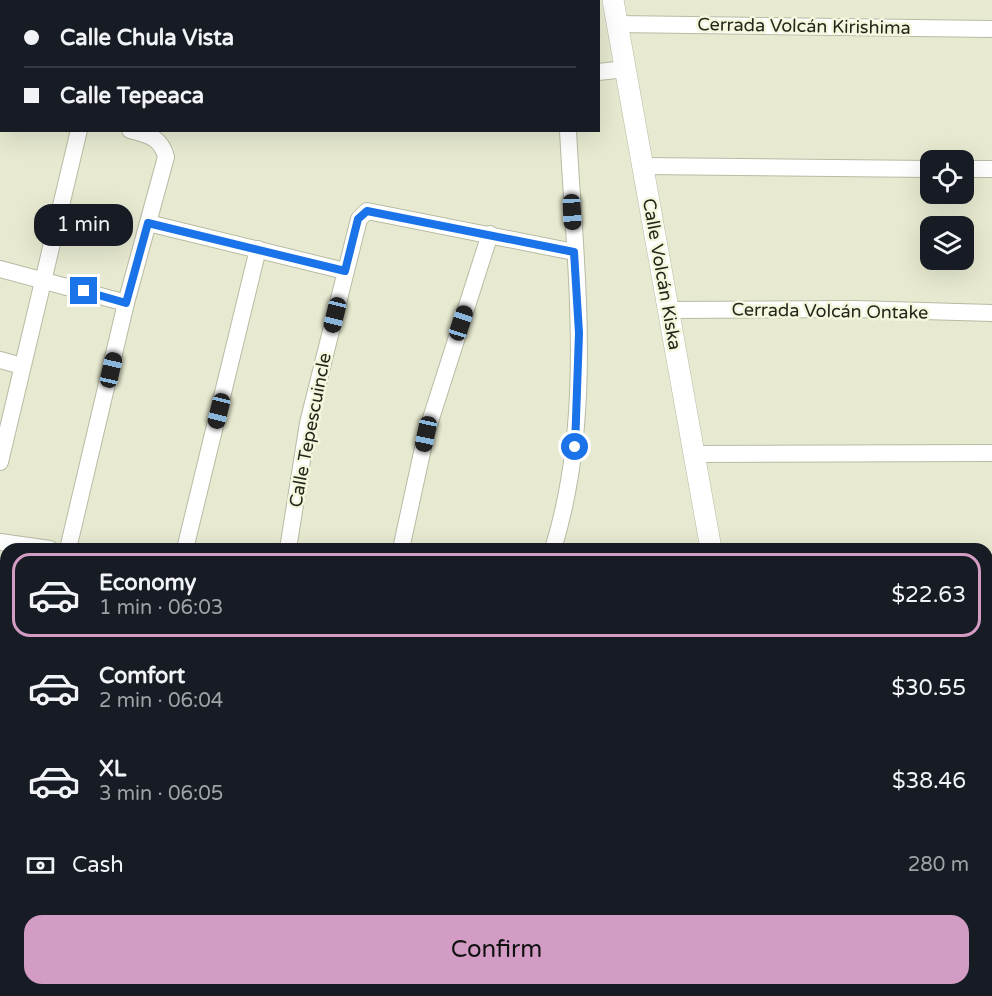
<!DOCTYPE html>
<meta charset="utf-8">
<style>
:root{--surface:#171b24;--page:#20242c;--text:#f1f3f6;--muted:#9ea1a6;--line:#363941;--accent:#d29cc4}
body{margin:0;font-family:"Varela Round",sans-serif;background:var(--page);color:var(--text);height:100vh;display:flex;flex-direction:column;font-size:22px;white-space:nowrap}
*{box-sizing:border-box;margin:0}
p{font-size:20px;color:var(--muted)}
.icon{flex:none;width:33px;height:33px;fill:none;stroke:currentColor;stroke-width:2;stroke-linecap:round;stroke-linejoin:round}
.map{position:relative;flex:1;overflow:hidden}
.side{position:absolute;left:0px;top:543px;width:993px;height:453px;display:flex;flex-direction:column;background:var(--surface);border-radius:18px 18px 0 0;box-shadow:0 6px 24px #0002}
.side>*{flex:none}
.hud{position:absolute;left:0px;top:0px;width:600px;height:132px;box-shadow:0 6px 24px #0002;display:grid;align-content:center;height:132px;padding:0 24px;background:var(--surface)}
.controls{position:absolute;left:920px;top:150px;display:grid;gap:12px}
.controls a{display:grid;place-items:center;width:54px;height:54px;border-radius:12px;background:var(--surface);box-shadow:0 6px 24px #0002;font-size:30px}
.end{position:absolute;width:27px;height:27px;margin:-14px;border:8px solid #1a73e8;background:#fff;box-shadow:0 0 0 3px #fff}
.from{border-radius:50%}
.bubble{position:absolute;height:42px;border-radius:18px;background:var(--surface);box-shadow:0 6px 24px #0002;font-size:20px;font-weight:600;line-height:42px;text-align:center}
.car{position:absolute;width:18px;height:36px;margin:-18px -9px;border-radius:8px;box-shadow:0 0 4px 2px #0007;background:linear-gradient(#222 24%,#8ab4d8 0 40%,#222 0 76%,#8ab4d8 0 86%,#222 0)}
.hud b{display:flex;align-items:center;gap:21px;height:57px;font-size:22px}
.hud b+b{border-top:2px solid var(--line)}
.hud i{width:15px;height:15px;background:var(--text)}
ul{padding:10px 0 0;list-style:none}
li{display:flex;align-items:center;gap:18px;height:84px;margin:0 12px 9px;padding:0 12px;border:3px solid transparent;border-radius:18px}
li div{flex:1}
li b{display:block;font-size:22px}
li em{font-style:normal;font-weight:600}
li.selected{border-color:var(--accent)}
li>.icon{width:54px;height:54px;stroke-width:1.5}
.pay{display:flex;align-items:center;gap:15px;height:66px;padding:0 24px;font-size:22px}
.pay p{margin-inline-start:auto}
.primary-button{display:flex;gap:12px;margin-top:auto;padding:12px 24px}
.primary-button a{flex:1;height:69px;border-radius:18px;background:var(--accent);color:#111;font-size:24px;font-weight:600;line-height:69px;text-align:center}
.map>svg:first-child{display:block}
</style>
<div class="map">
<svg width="992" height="996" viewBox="0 0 992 996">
<rect width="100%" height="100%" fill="#e7ead0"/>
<path fill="#dbc0aa" d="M987 587H992V996H789L788 990H987Z"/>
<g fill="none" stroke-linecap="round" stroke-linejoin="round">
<g stroke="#b8bba2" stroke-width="18">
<g id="minor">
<path d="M148 0V2"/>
<path d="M308 0V2"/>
<path d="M519 0 520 2"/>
<path d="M16 2V0"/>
<path d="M617 24 992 29"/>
<path d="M598 72 626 69"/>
<path d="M0 102 2 93"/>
<path d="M643 166 930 169"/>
<path d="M963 169H991"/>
<path d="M148 223 345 271"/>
<path d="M0 269 126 303"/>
<path d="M668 310 855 309 992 313"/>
<path d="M0 360 22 366"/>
<path d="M694 454 990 453"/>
<path d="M0 462 79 130"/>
<path d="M0 542 50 549"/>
<path d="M68 549 126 303 166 157C161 137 148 135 130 130"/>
<path d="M185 549 258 249"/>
<path d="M288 549 308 423 359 219 367 211 574 252"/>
<path d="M401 549 426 434 490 234"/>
<path d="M553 549C595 414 575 269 568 130"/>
<path d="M0 664 6 666"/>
<path d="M0 840 6 841"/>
<path d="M387 996V990"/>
<path d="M410 996V990"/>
</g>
</g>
<g stroke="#b8bba2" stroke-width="22">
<g id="tertiary">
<path d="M613 0 711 549"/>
<path d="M765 990 766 996"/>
</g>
</g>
<use href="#minor" stroke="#fff" stroke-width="16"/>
<use href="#tertiary" stroke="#fff" stroke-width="21"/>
</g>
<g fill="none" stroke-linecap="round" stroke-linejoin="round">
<path stroke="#1a73e8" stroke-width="8" d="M84 291 126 303 148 223 345 271 358 219 367 211 574 252 579 333 575 447"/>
</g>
<g text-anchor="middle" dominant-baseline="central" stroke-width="5" stroke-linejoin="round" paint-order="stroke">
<g font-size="18" fill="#25261c" stroke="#f4f7dd">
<text transform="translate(804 26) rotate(1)">Cerrada Volcán Kirishima</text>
<text transform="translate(662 274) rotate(80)">Calle Volcán Kiska</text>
<text transform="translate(830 311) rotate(1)">Cerrada Volcán Ontake</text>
<text transform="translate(310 430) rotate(-79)">Calle Tepescuincle</text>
</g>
</g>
</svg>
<div class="controls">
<a><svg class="icon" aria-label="locate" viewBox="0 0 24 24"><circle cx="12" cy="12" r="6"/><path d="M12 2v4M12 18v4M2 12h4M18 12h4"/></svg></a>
<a><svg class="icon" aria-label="layers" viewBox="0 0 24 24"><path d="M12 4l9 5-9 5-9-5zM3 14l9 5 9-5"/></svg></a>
</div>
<i class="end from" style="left:575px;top:447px"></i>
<i class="end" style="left:84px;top:291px"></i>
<div class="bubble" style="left:34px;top:204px;width:99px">1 min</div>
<i class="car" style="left:572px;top:212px;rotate:177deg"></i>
<i class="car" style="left:335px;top:315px;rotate:194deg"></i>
<i class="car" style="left:461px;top:323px;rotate:18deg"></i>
<i class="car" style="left:111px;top:370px;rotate:13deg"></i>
<i class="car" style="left:219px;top:411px;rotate:194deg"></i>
<i class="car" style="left:426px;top:434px;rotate:192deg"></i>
<div class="hud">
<b><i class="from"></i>Calle Chula Vista</b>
<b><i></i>Calle Tepeaca</b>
</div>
<section class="side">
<ul>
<li class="selected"><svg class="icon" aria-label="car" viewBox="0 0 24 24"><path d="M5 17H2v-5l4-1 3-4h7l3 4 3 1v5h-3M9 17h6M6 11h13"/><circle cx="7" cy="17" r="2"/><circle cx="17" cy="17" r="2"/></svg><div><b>Economy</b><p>1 min · 06:03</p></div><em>$22.63</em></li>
<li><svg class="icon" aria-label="car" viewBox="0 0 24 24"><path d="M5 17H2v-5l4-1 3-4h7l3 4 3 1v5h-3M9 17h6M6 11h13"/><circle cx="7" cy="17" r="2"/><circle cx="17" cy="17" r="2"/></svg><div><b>Comfort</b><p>2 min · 06:04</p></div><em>$30.55</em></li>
<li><svg class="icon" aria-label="car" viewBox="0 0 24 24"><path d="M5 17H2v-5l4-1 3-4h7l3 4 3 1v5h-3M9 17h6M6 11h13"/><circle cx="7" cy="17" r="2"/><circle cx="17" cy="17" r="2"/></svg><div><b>XL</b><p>3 min · 06:05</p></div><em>$38.46</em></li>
</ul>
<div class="pay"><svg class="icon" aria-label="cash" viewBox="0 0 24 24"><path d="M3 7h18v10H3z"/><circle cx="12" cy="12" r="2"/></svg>Cash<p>280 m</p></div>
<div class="primary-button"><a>Confirm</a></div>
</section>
</div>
